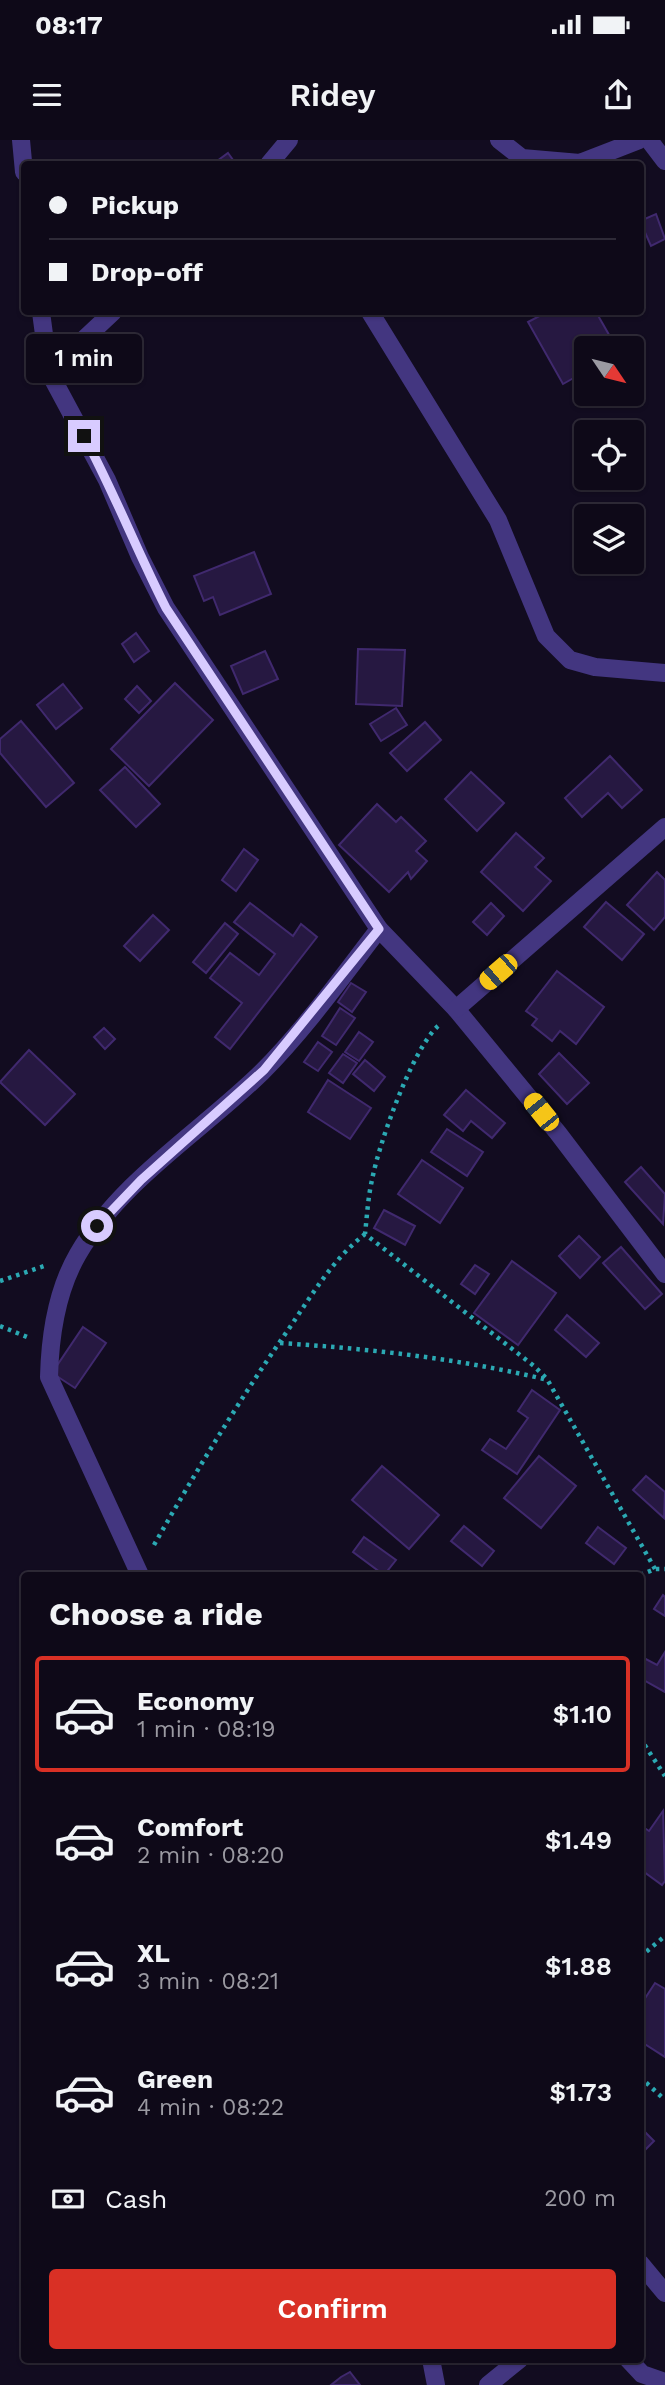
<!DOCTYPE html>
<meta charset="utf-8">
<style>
:root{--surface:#0e0918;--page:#1c1725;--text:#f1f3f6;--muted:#9b9aa2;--line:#2e2a37;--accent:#d93025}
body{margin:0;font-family:"Work Sans",sans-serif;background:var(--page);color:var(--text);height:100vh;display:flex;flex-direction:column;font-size:26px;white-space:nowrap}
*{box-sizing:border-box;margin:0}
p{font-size:23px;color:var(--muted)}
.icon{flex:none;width:38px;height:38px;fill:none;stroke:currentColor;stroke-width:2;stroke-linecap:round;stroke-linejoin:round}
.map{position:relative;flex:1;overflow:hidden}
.drawer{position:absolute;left:21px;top:1432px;width:623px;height:791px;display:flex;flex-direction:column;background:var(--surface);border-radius:7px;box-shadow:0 2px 5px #0004,0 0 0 2px var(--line)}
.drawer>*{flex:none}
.banner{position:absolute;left:21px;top:21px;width:623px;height:154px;border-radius:7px;box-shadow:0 2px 5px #0004,0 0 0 2px var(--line);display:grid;align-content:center;height:154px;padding:0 28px;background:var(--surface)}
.needle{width:46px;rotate:125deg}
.tools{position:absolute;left:574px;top:196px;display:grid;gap:14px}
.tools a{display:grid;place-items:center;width:70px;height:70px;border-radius:7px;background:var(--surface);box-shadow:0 2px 5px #0004,0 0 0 2px var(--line);font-size:35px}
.end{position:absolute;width:32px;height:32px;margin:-16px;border:9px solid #d8cbff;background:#111;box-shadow:0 0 0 4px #111}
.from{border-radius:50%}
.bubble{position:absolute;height:49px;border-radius:7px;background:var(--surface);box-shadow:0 2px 5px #0004,0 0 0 2px var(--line);font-size:23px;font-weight:600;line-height:49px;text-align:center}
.car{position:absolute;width:21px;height:42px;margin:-21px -10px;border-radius:9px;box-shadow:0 0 5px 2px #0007;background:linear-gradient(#f5c518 24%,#345 0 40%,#f5c518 0 76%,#345 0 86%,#f5c518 0)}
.banner b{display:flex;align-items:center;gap:24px;height:66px;font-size:26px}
.banner b+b{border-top:2px solid var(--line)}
.banner i{width:18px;height:18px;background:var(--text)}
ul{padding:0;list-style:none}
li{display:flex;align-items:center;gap:21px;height:116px;margin:0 14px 10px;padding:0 14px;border:4px solid transparent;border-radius:7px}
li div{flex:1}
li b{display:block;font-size:26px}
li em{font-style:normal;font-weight:600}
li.current{border-color:var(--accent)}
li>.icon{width:63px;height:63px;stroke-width:1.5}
h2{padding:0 28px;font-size:32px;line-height:84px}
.pay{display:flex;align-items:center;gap:18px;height:77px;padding:0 28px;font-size:26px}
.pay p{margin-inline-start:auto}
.primary-button{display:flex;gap:14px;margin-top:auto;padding:14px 28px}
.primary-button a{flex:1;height:80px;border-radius:7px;background:var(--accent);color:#fff;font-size:28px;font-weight:600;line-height:80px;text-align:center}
.status{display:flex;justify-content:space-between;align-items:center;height:49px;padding:0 35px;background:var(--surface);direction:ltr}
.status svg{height:19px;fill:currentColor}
header{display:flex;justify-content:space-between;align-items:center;height:91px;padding:0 28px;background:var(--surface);font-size:32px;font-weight:600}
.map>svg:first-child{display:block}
</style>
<div class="status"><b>08:17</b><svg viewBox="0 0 49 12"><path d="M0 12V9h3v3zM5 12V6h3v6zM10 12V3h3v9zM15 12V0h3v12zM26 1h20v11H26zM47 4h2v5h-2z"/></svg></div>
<header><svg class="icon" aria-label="menu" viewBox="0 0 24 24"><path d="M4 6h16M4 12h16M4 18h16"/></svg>Ridey<svg class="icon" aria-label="share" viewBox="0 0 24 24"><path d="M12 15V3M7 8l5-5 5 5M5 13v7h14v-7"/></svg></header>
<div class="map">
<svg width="665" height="2245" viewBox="0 0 665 2245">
<rect width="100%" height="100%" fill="#120c20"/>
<g fill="#261841" stroke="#40296e" stroke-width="2">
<path d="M228 13 236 24H213Z"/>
<path d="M656 74 665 99 651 106 640 81Z"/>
<path d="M547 172H596L612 200 600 208H586V231L563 244 528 182Z"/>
<path d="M254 412 271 454 220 475 213 457 204 461 194 436Z"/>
<path d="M136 493 149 511 134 522 122 504Z"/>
<path d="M358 509 405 510 402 566 356 564Z"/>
<path d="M265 511 278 539 243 554 231 526Z"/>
<path d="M175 543 213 580 149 646 111 609Z"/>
<path d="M63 544 82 568 56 589 37 565Z"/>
<path d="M137 546 151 561 139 573 125 559Z"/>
<path d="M396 568 407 585 381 601 370 584Z"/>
<path d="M21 581 74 643 46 667 0 613V599Z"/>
<path d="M425 582 441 600 407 631 390 613Z"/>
<path d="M610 616 642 650 622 668 608 653 582 677 565 658Z"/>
<path d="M125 627 160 664 136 687 100 650Z"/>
<path d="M471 632 504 663 477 691 445 659Z"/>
<path d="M377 664 396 682 401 677 426 701 416 711 427 721 411 739 408 732 389 752 339 705Z"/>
<path d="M516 693 544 718 535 727 551 741 523 771 481 732Z"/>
<path d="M244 709 258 720 236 751 222 740Z"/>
<path d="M657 732 665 740V777L654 790 627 765Z"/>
<path d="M606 762 644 794 622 820 584 787Z"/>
<path d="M250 763 293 796 301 784 317 797 230 909 215 897 242 863 210 838 230 813 259 835 275 814 234 782Z"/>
<path d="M491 763 504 776 487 795 473 782Z"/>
<path d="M153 775 169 790 140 821 124 806Z"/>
<path d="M225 783 238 794 206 833 193 822Z"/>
<path d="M557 831 604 867 576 904 560 891 552 901 532 885 537 879 526 871Z"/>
<path d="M351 843 366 852 352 872 338 862Z"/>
<path d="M340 868 355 878 336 905 322 896Z"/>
<path d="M104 888 115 899 105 909 94 897Z"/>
<path d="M359 892 373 902 359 921 345 912Z"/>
<path d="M318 902 332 912 318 931 304 922Z"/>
<path d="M29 910 75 954 45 985 0 942Z"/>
<path d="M559 913 589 943 567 964 539 934Z"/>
<path d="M343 914 357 923 343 943 329 933Z"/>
<path d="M365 920 385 937 374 951 353 934Z"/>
<path d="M328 940 371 968 350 999 308 972Z"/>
<path d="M466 950 505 983 492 998 471 981 463 991 444 975Z"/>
<path d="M447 989 483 1012 467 1036 431 1012Z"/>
<path d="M422 1020 463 1048 440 1083 398 1054Z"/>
<path d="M641 1027 665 1054 663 1084 625 1042Z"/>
<path d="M384 1070 415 1086 405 1105 374 1088Z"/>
<path d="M579 1096 600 1117 580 1138 559 1116Z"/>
<path d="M621 1107 662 1154 645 1169 603 1123Z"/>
<path d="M512 1121 556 1153 518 1205 474 1173Z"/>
<path d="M475 1125 489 1134 475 1154 461 1144Z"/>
<path d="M567 1175 599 1203 586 1217 555 1190Z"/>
<path d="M83 1187 106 1203 75 1248 52 1233Z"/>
<path d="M532 1250 560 1270 517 1334 482 1310 490 1299 506 1309 528 1278 518 1271Z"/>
<path d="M539 1316 576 1346 541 1388 504 1358Z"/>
<path d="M382 1326 439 1375 409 1409 352 1360Z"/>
<path d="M646 1336 665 1352 664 1378 633 1350Z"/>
<path d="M464 1386 494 1411 482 1426 451 1401Z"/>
<path d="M598 1387 626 1408 614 1424 586 1403Z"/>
<path d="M364 1397 396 1420 384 1435 353 1412Z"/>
<path d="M663 1455 665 1457V1476L654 1469Z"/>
<path d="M665 1512V1552L640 1538V1516L657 1525Z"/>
<path d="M663 1671 665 1741 662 1745 640 1729V1685L649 1691Z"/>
<path d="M655 1843 665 1849V1917L640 1901V1866Z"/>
<path d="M640 1987 654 2001 640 2015Z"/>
<path d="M350 2232 360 2245H331L341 2237Z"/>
</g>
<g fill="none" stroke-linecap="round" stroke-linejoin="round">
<g stroke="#2ba9b3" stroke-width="4.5" stroke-dasharray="3.5 5" stroke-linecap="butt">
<path d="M438 886C412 910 379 1003 372 1040 368 1057 367 1076 365 1094L534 1226 547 1239 655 1429"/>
<path d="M0 1141 44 1126"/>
<path d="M0 1186 27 1197"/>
<path d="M280 1203C371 1209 455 1218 544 1239"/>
<path d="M154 1405C196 1331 240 1259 288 1190 312 1155 332 1120 365 1094"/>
<path d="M640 1435 655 1429H665"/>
<path d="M640 1598 665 1636"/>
<path d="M640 1817 665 1796"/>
<path d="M640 1937 665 1960"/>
</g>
<g stroke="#433680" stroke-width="18">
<path d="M21 0 24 32"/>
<path d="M499 0 522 18 580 23 639 0"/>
<path d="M649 0 665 21"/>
<path d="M269 24 289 0"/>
<path d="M41 172 49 232 107 340 140 417 166 468 379 789 456 869 558 993 665 1134"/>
<path d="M370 172 498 380 546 496 570 520 595 527 665 533"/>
<path d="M49 232 113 172"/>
<path d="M456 869 665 687"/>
<path d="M140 1435 49 1237C50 1196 57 1150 78 1114 121 1040 202 991 262 932 305 889 342 837 379 789"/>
<path d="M640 2123 665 2153"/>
<path d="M431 2219 436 2245"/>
<path d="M628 2219 642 2234 665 2242"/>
<path d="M488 2245 520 2219"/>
</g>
</g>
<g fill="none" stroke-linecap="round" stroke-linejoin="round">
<path stroke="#d8cbff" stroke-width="9" d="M84 296C114 352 137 411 166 468L379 789 264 930 141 1040 97 1086"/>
</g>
</svg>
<div class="tools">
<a><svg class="needle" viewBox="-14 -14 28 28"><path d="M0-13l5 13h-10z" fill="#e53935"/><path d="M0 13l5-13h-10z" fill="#9b9aa2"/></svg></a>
<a><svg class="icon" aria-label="locate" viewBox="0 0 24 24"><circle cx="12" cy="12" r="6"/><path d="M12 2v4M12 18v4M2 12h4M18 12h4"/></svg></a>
<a><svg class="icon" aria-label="layers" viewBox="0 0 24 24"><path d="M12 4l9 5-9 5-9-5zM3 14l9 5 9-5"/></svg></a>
</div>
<i class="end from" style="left:97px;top:1086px"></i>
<i class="end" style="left:84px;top:296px"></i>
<div class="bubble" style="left:26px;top:194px;width:116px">1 min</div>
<i class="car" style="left:498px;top:832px;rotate:229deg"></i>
<i class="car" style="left:541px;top:972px;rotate:321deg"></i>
<div class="banner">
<b><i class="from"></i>Pickup</b>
<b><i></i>Drop-off</b>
</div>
<section class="drawer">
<h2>Choose a ride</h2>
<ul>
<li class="current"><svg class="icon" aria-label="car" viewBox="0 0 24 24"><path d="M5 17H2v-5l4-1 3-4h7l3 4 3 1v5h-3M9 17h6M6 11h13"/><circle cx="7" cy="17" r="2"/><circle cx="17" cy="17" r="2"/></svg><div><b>Economy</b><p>1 min · 08:19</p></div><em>$1.10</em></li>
<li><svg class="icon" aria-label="car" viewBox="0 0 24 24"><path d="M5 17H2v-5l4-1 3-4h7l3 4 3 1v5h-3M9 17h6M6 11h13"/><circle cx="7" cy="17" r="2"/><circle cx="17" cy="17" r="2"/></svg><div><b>Comfort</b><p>2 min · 08:20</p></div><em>$1.49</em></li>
<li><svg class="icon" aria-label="car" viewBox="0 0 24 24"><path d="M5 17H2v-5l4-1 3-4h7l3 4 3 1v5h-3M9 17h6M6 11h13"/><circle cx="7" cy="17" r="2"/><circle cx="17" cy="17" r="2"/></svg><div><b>XL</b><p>3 min · 08:21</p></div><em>$1.88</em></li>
<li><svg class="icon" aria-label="car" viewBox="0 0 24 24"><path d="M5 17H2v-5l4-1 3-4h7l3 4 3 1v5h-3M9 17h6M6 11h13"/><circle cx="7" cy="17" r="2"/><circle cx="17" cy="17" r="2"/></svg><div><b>Green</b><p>4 min · 08:22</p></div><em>$1.73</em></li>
</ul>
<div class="pay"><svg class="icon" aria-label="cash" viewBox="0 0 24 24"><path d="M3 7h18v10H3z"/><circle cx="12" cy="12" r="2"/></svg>Cash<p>200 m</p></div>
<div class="primary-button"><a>Confirm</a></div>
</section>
</div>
